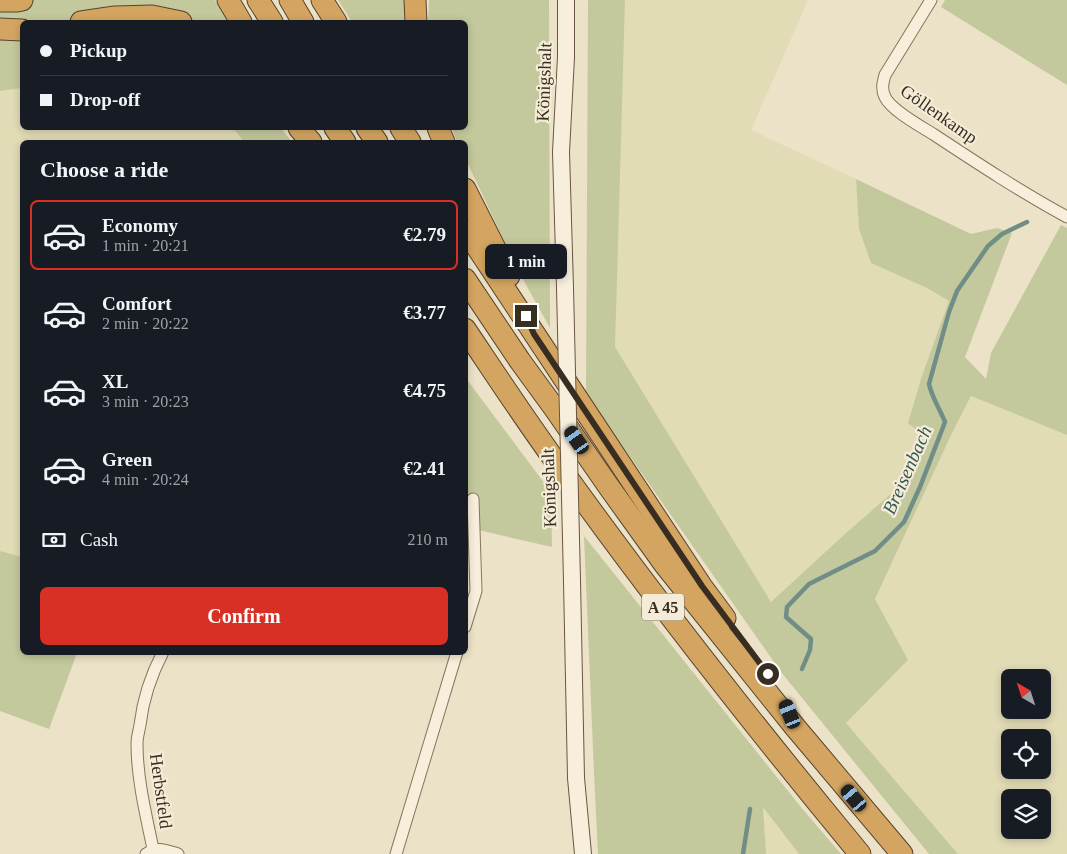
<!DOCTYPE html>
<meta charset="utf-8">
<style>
:root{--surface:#171b24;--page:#242831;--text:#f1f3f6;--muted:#9ea1a6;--line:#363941;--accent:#d93025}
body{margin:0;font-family:Georgia,serif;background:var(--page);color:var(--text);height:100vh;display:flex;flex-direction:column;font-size:19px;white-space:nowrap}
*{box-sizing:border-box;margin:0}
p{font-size:16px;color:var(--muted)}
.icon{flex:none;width:28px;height:28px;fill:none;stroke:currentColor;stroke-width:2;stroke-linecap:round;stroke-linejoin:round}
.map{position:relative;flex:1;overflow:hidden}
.details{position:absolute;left:20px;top:140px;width:448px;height:515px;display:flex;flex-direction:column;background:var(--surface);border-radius:8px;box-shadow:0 2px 8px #0003}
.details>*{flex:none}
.top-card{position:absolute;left:20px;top:20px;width:448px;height:110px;border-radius:8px;box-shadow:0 2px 8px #0003;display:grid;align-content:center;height:110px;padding:0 20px;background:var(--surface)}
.needle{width:32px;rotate:321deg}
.tools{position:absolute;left:1001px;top:669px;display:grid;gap:10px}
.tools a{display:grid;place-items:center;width:50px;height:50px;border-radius:8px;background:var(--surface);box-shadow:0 2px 8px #0003;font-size:25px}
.end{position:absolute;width:22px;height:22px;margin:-11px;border:6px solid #382d21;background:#fff;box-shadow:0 0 0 2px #fff}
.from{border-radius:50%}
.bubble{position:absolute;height:35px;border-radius:8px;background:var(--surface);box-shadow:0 2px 8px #0003;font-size:16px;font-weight:600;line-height:35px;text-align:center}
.car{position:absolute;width:15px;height:30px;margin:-15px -8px;border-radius:6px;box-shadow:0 0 4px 1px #0007;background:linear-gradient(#222 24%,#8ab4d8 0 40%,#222 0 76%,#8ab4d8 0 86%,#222 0)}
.top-card b{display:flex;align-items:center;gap:18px;height:48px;font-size:19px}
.top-card b+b{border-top:1px solid var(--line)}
.top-card i{width:12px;height:12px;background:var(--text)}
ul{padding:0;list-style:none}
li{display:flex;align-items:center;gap:15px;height:70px;margin:0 10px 8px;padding:0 10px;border:2px solid transparent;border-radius:8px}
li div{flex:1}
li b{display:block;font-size:19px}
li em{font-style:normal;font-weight:600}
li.selected{border-color:var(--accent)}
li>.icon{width:45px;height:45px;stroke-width:1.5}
h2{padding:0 20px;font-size:22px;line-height:60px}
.pay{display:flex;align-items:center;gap:12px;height:55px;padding:0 20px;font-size:19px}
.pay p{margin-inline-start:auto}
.cta{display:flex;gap:10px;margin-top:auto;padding:10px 20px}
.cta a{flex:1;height:58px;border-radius:8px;background:var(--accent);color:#fff;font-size:20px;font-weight:600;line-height:58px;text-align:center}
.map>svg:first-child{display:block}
</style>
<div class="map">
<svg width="1067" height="854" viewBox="0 0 1067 854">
<rect width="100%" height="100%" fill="#ece2c8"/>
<g fill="#e1dbb6" fill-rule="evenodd">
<path d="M625 0H808L751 130 856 179 859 229 871 263 927 288 950 301 922 376 925 436 908 479 846 533 771 602 614 347Z"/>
<path d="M22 88V128H233L244 142H22V557L0 551V91Z"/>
<path d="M971 396 1067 435V854H958L846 723 908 660 875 599 952 433ZM1010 678H1042V710H1010ZM1010 738H1042V770H1010ZM1010 798H1042V830H1010Z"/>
<path d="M763 806 799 854H766Z"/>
</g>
<g fill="#c3c99c">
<path d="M0 0H215L229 22H22V88L0 91Z"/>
<path d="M338 0H408L406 22H352Z"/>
<path d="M429 0H549L550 328 519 272 465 158V142H457L452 128H465V22H428Z"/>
<path d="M588 0H625L615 347 771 602 846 533 908 479 924 436 908 423 922 376 949 301 927 288 871 263 859 229 856 179 971 234 997 228 1012 233 965 357 986 379 991 353 1061 225 1067 228V435L971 396 952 433 875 599 908 660 846 723 958 854H929L781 672 586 394Z"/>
<path d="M945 0H1067V85L941 7Z"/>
<path d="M233 128H281L292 142H244Z"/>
<path d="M465 377 551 492 552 547 465 527Z"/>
<path d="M584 536 800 806 841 854H799L763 807 766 854H598L594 773Z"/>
<path d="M0 551 22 557V652L77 653 49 729 0 711Z"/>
</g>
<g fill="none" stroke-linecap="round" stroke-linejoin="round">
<g stroke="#708e87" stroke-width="4.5">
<path d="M802 669 810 650 811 639 786 617 787 607 809 584 875 551 904 522 920 487 945 422C940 409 932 398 929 384L949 312 957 291 988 246 1002 234 1027 222"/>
<path d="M743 854 750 809"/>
</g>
<g stroke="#87755e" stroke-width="13">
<g id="minor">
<path d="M931 0 885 75C883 82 881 89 885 97 891 110 920 126 933 134 977 163 1021 192 1067 217"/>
<path d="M465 627 476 591 473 499"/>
<path d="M153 849C146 815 137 779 137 744 137 737 139 731 140 725 143 699 151 675 163 652"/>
<path d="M146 854C158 846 165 850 178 854"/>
<path d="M396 854 457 652"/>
</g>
</g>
<g stroke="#695641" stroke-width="18">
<g id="secondary">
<path d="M565 288 561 152 566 57V0"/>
<path d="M572 581 576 778 583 854"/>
</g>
</g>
<g stroke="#554332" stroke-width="23">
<g id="motorway">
<path d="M228 0 241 22"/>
<path d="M258 0 272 22"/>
<path d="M290 0 303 22"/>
<path d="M322 0 336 22"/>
<path d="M415 0 416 22"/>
<path d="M0 1H17L22 0"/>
<path d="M81 22 115 17 152 16 181 22"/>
<path d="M0 29 22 30"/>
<path d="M299 128 311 142"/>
<path d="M335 128 345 142"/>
<path d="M367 128 377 142"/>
<path d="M401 128 410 142"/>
<path d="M438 128 444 142"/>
<path d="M465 189 509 276"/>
<path d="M465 229 702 587 725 618"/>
<path d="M465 279 520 361 555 409 609 487 665 565 795 727 902 854"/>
<path d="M465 329C496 375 526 421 559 466 654 599 756 728 860 854"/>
</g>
</g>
<use href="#minor" stroke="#f7efdb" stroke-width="11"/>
<use href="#secondary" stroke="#f7efdb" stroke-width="16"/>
<use href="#motorway" stroke="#d4a560" stroke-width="21"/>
<g stroke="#695641" stroke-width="18" stroke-linecap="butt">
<path id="secondary-bridge" d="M565 288 572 581"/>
</g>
<use href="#secondary-bridge" stroke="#f7efdb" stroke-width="16"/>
</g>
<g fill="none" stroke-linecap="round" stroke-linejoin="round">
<path stroke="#382d21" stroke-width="6" d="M526 316 534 334 702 586 768 674"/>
</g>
<g text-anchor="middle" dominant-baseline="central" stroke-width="4.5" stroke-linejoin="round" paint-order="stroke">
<rect fill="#f4ecd7" stroke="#706658" stroke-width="1" x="642" y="593.5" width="42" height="27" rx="4"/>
<g font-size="16" font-weight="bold" fill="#382d21">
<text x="663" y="607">A 45</text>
</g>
<g font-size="18" fill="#382d21" stroke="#f4ecd7">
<text transform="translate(544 82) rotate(-88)">Königshalt</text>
<text transform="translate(939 114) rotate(35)">Göllenkamp</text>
<text transform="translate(549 488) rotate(-92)">Königshalt</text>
<text transform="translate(161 791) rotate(82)">Herbstfeld</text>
</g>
<g font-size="19" font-style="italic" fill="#315755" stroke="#f4ecd7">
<text transform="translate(907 470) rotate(-66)">Breisenbach</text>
</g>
</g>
</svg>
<div class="tools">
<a><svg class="needle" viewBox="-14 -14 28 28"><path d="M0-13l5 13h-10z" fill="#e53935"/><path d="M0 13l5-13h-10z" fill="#9ea1a6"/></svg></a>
<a><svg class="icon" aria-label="locate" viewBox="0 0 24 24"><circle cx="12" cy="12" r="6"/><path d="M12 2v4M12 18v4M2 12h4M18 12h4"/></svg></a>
<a><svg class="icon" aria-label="layers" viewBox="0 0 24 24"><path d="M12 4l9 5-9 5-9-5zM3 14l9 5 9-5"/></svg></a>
</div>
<i class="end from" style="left:768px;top:674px"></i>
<i class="end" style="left:526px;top:316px"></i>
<div class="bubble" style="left:485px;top:244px;width:82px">1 min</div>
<i class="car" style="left:577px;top:440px;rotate:325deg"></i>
<i class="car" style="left:790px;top:714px;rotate:338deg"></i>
<i class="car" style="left:854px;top:798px;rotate:320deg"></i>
<div class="top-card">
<b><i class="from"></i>Pickup</b>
<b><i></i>Drop-off</b>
</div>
<section class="details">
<h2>Choose a ride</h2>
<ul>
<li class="selected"><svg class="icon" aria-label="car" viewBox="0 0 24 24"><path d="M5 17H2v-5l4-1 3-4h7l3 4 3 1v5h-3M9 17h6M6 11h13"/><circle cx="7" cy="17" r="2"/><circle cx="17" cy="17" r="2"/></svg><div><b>Economy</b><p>1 min · 20:21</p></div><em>€2.79</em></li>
<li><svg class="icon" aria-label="car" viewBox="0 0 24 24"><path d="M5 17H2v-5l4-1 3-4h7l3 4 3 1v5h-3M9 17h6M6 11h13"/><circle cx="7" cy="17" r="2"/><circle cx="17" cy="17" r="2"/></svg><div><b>Comfort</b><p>2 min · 20:22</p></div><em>€3.77</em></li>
<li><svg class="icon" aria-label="car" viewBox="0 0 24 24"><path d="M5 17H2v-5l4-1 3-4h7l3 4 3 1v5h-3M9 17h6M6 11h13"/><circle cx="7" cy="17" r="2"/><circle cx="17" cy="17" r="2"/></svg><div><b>XL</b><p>3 min · 20:23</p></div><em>€4.75</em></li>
<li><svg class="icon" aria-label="car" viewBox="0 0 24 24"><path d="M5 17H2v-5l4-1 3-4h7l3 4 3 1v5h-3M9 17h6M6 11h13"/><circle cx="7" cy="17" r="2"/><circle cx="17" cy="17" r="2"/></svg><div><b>Green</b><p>4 min · 20:24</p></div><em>€2.41</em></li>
</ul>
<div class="pay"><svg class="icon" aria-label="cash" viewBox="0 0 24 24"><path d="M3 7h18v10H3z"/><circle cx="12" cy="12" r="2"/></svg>Cash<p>210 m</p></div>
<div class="cta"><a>Confirm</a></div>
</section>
</div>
